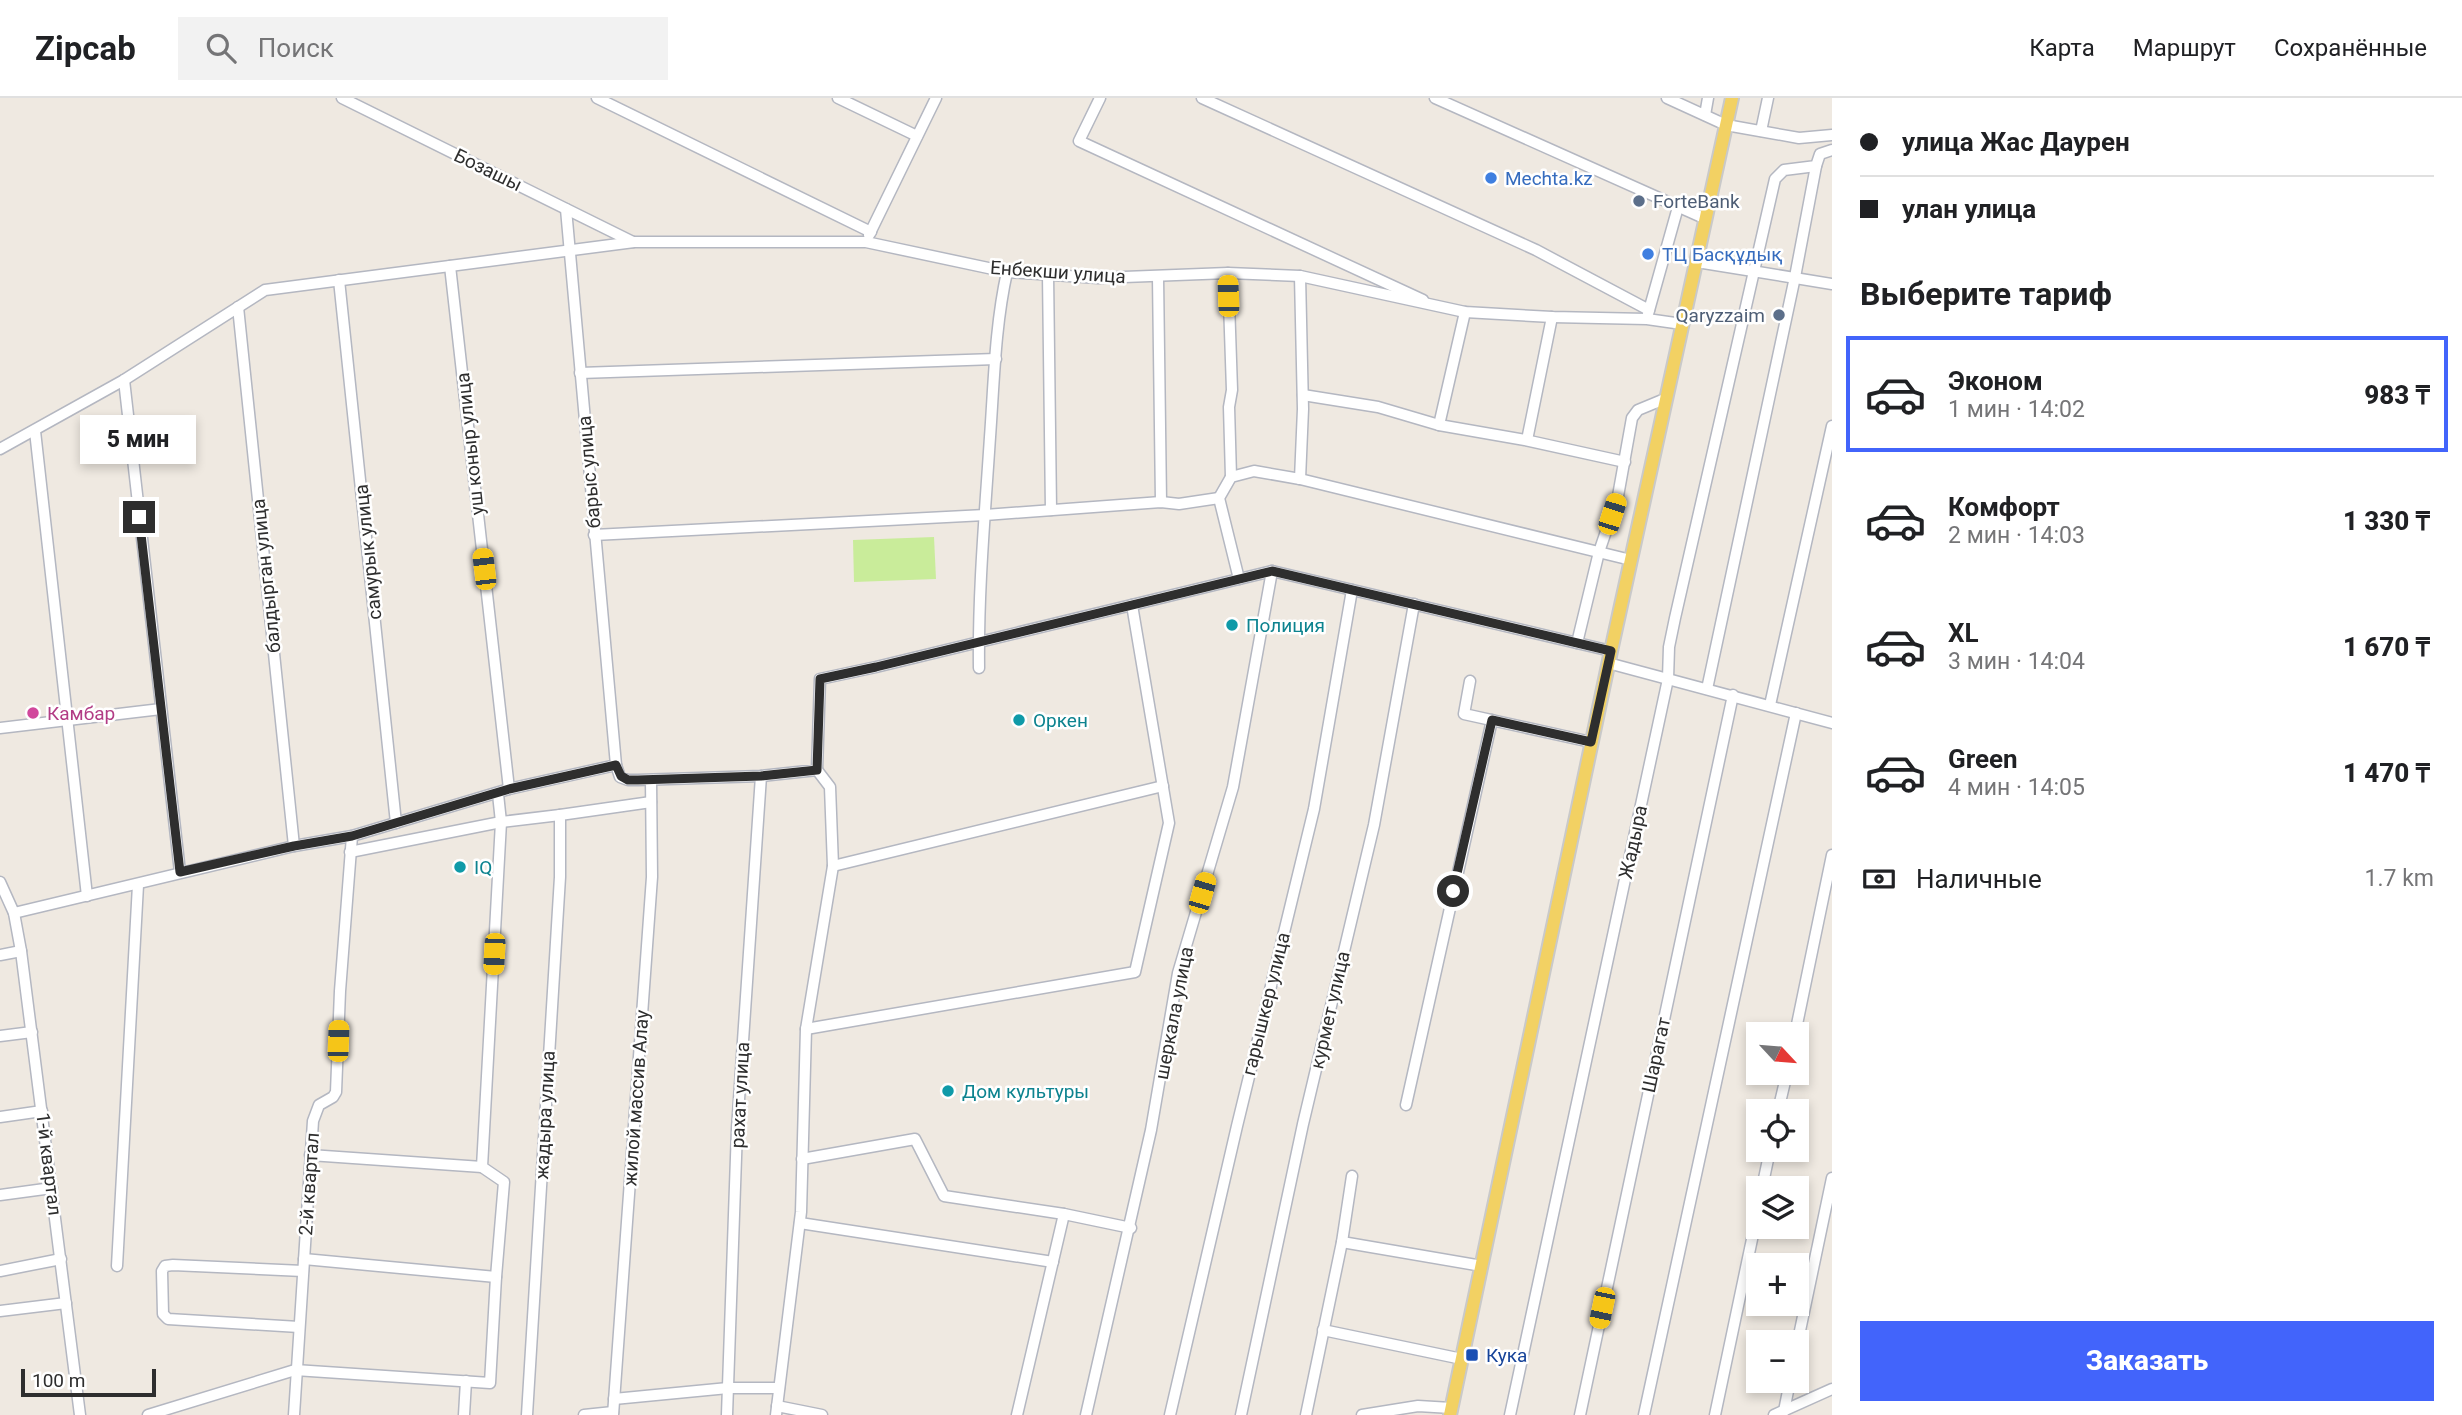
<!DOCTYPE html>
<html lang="ru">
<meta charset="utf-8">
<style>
:root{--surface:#fff;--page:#f2f2f2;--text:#202124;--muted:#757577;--line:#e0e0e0;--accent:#4264fb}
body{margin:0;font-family:Roboto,sans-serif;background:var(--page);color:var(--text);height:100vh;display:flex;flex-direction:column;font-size:26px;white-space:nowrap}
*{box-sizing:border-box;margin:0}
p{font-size:23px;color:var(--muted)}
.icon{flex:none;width:38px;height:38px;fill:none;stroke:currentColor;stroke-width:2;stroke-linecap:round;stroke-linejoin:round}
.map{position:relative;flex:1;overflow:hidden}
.details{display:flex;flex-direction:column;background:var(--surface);width:630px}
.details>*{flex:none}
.top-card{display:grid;align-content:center;height:154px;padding:0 28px;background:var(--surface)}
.needle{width:46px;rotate:116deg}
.buttons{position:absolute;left:1746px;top:924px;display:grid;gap:14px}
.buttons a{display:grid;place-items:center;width:63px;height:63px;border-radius:0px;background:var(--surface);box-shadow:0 4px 10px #0003;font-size:35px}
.scale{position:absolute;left:21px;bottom:18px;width:135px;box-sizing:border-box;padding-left:7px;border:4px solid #2e2e2e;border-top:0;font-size:19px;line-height:24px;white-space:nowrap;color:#2e2e2e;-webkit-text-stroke:5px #fff;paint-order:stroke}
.end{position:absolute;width:32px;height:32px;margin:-16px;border:9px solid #2e2e2e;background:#fff;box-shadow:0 0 0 4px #fff}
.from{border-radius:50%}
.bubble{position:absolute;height:49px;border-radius:0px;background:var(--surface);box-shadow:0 4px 10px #0003;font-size:23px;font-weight:800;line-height:49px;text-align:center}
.car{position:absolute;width:21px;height:42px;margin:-21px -10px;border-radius:9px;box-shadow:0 0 5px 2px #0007;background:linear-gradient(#f5c518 24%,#345 0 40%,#f5c518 0 76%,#345 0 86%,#f5c518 0)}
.top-card b{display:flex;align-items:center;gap:24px;height:66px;font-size:26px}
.top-card b+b{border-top:2px solid var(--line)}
.top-card i{width:18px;height:18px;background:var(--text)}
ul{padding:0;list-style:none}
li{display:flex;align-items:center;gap:21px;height:116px;margin:0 14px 10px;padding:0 14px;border:4px solid transparent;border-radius:0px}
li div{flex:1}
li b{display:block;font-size:26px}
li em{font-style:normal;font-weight:800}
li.selected{border-color:var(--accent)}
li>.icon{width:63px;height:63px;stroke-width:1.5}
h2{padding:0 28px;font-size:32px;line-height:84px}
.pay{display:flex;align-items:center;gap:18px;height:77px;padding:0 28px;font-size:26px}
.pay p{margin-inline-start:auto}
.cta{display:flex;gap:14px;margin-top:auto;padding:14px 28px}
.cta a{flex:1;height:80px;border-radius:0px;background:var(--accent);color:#fff;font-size:28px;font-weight:800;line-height:80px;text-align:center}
header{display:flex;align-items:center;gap:42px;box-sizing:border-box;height:98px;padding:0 35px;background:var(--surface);border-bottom:2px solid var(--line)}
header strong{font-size:33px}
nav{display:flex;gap:38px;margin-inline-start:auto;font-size:24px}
.search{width:490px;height:63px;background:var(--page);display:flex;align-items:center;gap:18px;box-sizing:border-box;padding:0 24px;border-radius:0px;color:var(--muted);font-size:26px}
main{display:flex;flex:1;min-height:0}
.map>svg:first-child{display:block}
</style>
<header>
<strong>Zipcab</strong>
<div class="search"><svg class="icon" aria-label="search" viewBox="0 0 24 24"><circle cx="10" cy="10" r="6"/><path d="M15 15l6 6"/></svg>Поиск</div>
<nav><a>Карта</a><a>Маршрут</a><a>Сохранённые</a></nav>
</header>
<main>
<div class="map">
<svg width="1832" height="1317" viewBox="0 0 1832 1317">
<rect width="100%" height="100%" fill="#efe9e1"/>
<path fill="#c9ec9a" d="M934 439 936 481 854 484 853 442Z"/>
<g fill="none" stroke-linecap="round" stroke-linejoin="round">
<g stroke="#b4b7c1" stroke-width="13">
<g id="minor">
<path d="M342 0 633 144"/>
<path d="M597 0 871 134"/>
<path d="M838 0 917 38"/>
<path d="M1100 0 1079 43 1423 202"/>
<path d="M1202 0 1536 152 1649 212"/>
<path d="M1435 0 1706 121"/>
<path d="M1667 0 1726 27 1799 40 1832 37"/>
<path d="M1705 17 1708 0"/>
<path d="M1761 33 1768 0"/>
<path d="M869 137 936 0"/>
<path d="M1697 164 1832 186"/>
<path d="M450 168 509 691"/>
<path d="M1228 175 1232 292 1229 309 1231 379"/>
<path d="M1048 176 1051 412"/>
<path d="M1300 178 1303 311 1300 381"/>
<path d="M1158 179 1161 404"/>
<path d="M339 182 396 725"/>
<path d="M238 209 294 748"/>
<path d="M1648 216 1678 109"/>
<path d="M580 275 996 261"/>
<path d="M124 282 180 774"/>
<path d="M1303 297 1378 309 1439 327 1525 342 1625 364"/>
<path d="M1439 327 1465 214"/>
<path d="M35 333 87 798"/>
<path d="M1527 342 1552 219"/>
<path d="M0 351 124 282 265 192 634 144H866L1007 174 1098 180 1228 175 1300 178 1465 214 1552 219 1647 221 1682 226"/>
<path d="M594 437 985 417 1161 404 1179 406 1219 400"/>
<path d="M1577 545 1599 454 1618 398 1632 320 1638 312 1667 300"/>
<path d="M1611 553 1272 473 1239 481 1219 400 1231 379 1254 373 1300 381 1631 462"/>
<path d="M1608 565 1832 625"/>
<path d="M979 570C978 493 985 416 990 339 994 284 995 228 1007 174"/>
<path d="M1470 583 1464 616 1591 644"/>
<path d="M1707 591 1795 179 1816 68"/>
<path d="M1770 607 1832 328"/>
<path d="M0 630 161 611"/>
<path d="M616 667 620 679 628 682H638L761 678 817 672 820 581 876 569 1239 481"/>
<path d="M350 754 501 724 560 717"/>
<path d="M833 768 1163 688"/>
<path d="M0 784 14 815 21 853 80 1317"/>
<path d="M14 815 294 748 352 738 509 691 616 667 566 111"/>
<path d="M0 857 21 853"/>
<path d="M806 931 1135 874 1169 725 1132 507"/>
<path d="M1795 936 1832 757"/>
<path d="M0 938 32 934"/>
<path d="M1406 1007 1492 622"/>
<path d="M1778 1013 1787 975"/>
<path d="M0 1019 42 1013"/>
<path d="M310 1057 482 1069"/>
<path d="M802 1061 915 1041 944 1098 1064 1116 1131 1130"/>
<path d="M1762 1090 1770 1052"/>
<path d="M0 1097 52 1090"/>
<path d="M800 1125 1053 1164"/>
<path d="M1342 1144 1482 1168"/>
<path d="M304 1161 496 1179"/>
<path d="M117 1168 138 787"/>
<path d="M0 1173 61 1161"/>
<path d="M0 1213 66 1205"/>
<path d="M299 1229 168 1221 163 1216 162 1173 165 1168 173 1167 303 1173"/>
<path d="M1323 1232 1462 1261"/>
<path d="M1797 1247 1832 1080"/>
<path d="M614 1301 728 1290H779"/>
<path d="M777 1308 822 1317"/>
<path d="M1784 1313 1790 1283"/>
<path d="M148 1317 295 1272 490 1285 496 1179 504 1084 482 1069 501 724 498 696"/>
<path d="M294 1317 313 1023 319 1007 333 999 336 994 340 893 352 738"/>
<path d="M464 1317 466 1283"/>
<path d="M527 1317 560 779V717L651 704"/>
<path d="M584 1317 613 1314"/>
<path d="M613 1317 652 779 651 682"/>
<path d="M727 1317 737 1031 761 678"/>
<path d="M776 1317 801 1114 806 931 833 768 830 689 817 672"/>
<path d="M1017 1317 1064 1116"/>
<path d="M1086 1317 1151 1032 1178 875 1233 689 1272 473"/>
<path d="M1170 1317 1237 1028 1314 711 1352 492"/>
<path d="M1241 1317 1303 1026 1374 727 1414 506"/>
<path d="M1306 1317 1342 1144 1352 1078"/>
<path d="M1362 1317 1418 1308 1451 1310"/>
<path d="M1510 1317 1668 581 1669 549 1675 520 1775 81 1784 72 1816 68 1820 56 1832 52"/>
<path d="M1580 1317 1733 597"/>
<path d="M1644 1317 1796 615"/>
<path d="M1715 1317 1759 1108"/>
<path d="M1774 1317 1832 1291"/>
</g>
</g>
<g stroke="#c9c9c9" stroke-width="16">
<path id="major" d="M1450 1317 1611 553 1732 0"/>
</g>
<use href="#minor" stroke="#fff" stroke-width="10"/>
<use href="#major" stroke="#f2d163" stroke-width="12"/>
</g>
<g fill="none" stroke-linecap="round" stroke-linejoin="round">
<path stroke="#2e2e2e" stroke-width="9" d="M139 419 180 774 294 748 352 738 509 691 616 667 621 678 628 682H638L761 678 817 672 820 581 876 569 1272 473 1611 553 1591 644 1492 622 1453 793"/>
</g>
<g fill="#3f7fe0" stroke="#fff" stroke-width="2.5">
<circle cx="1491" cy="80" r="7"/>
<circle cx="1648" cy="156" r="7"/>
</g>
<g fill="#5c6f8a" stroke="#fff" stroke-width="2.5">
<circle cx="1639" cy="103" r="7"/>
<circle cx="1779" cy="217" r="7"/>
</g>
<g fill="#0f9aa8" stroke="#fff" stroke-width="2.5">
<circle cx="1232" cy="527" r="7"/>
<circle cx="1019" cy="622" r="7"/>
<circle cx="460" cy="769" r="7"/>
<circle cx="948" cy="993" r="7"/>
</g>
<circle fill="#d1479c" stroke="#fff" stroke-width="2.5" cx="33" cy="615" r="7"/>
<rect fill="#1a4fb4" stroke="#fff" stroke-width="2.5" x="1465" y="1250" width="14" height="14" rx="3.5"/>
<g text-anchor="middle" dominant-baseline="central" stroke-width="5" stroke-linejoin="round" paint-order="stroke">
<g font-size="19" fill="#2e2e2e" stroke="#fff">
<text transform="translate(488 72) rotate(26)">Бозашы</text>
<text transform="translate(1058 174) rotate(4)">Енбекши улица</text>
<text transform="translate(470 346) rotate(-96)">уш коныр улица</text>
<text transform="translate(589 374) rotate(-95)">барыс улица</text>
<text transform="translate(368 454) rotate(-96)">самурык улица</text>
<text transform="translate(266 478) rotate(-96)">балдырган улица</text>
<text transform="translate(1633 744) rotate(-78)">Жадыра</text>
<text transform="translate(1266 906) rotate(-76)">гарышкер улица</text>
<text transform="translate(1330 912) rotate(-77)">курмет улица</text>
<text transform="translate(1174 915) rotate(-79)">шеркала улица</text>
<text transform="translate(1656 957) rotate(-78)">Шарагат</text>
<text transform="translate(740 997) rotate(-87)">рахат улица</text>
<text transform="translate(636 1000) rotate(-86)">жилой массив Алау</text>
<text transform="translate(545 1017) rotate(-87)">жадыра улица</text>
<text transform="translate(49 1066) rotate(83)">1-й квартал</text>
<text transform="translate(309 1086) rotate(-86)">2-й квартал</text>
</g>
<g font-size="19" fill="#366cbe" stroke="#fff" text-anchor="start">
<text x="1505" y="80">Mechta.kz</text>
<text x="1662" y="156">ТЦ Басқұдық</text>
</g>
<g font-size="19" fill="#4e5e75" stroke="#fff" text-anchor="start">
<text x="1653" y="103">ForteBank</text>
<text x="1765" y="217" text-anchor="end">Qaryzzaim</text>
</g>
<g font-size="19" fill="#0d838f" stroke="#fff" text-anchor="start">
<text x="1246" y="527">Полиция</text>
<text x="1033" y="622">Оркен</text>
<text x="474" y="769">IQ</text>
<text x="962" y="993">Дом культуры</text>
</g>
<g font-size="19" fill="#b23c85" stroke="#fff" text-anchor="start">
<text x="47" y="615">Камбар</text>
</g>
<g font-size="19" fill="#164399" stroke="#fff" text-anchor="start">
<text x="1486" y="1257">Кука</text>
</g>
</g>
</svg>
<div class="buttons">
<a><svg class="needle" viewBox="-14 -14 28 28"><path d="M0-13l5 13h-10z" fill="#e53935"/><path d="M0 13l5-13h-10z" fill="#757577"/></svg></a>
<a><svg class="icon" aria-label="locate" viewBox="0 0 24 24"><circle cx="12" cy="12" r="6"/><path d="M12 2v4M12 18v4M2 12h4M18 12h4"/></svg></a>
<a><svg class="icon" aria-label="layers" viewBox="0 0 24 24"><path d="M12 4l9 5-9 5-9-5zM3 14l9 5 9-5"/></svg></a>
<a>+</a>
<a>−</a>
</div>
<div class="scale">100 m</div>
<i class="end from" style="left:1453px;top:793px"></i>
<i class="end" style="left:139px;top:419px"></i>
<div class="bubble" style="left:80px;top:317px;width:116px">5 мин</div>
<i class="car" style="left:1228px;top:198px;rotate:358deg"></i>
<i class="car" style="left:1612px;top:416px;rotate:18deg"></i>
<i class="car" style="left:484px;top:471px;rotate:353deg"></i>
<i class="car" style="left:1202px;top:795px;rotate:16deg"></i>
<i class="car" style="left:494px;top:856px;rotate:183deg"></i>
<i class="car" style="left:338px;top:943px;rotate:2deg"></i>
<i class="car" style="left:1602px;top:1210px;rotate:192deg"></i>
</div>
<section class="details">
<div class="top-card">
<b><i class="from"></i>улица Жас Даурен</b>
<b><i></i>улан улица</b>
</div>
<h2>Выберите тариф</h2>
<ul>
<li class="selected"><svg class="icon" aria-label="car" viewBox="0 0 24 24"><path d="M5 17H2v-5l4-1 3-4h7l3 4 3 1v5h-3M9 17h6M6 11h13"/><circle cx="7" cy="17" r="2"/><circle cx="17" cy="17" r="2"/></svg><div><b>Эконом</b><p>1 мин · 14:02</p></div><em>983 ₸</em></li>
<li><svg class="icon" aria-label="car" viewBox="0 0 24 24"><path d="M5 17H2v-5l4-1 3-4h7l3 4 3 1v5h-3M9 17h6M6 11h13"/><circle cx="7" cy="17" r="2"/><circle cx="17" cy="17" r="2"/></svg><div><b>Комфорт</b><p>2 мин · 14:03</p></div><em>1 330 ₸</em></li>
<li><svg class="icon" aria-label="car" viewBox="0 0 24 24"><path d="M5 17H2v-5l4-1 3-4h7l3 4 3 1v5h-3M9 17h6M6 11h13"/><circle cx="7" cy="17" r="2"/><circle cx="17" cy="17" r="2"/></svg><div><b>XL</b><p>3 мин · 14:04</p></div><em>1 670 ₸</em></li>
<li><svg class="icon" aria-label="car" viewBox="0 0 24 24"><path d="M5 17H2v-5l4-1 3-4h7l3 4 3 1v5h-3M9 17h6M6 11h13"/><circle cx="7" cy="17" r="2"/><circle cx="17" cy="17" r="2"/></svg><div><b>Green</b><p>4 мин · 14:05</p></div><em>1 470 ₸</em></li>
</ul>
<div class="pay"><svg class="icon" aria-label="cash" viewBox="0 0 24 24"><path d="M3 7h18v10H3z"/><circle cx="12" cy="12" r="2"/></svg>Наличные<p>1.7 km</p></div>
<div class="cta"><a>Заказать</a></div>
</section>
</main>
